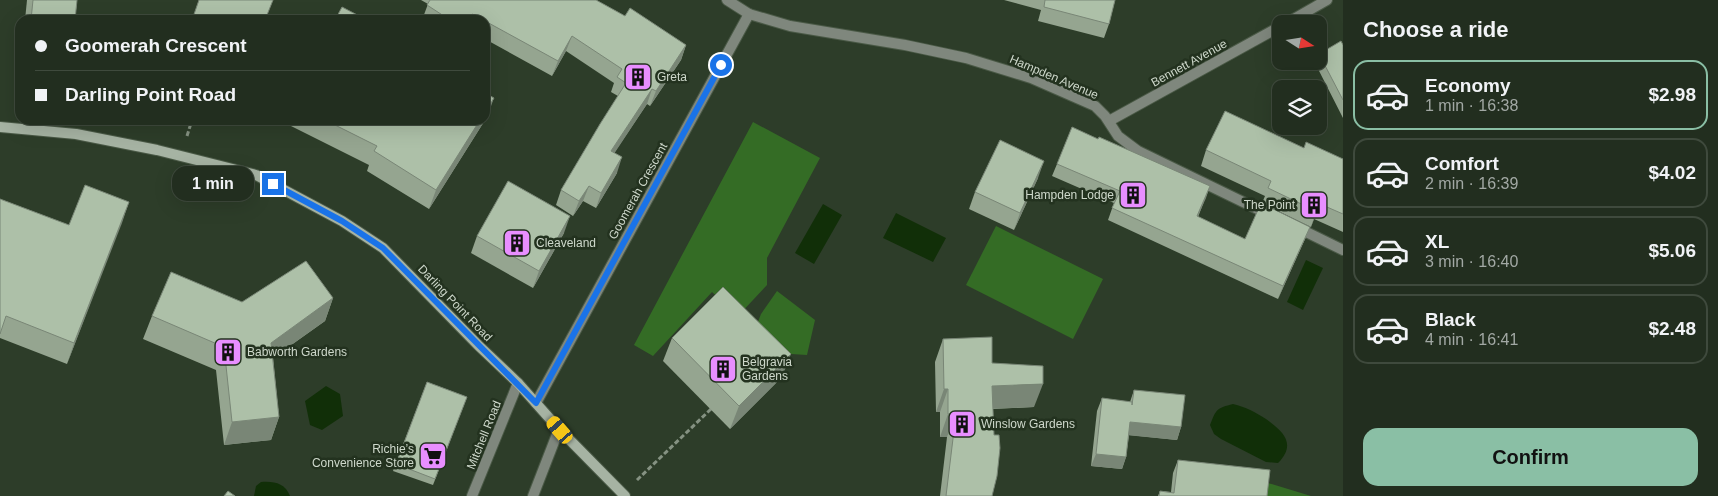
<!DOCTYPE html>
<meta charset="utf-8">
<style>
:root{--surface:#222e1f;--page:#2a3628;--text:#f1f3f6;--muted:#a2a8a4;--line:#3f4a3d;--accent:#8abfa5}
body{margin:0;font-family:Helvetica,sans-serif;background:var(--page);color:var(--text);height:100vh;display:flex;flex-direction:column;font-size:19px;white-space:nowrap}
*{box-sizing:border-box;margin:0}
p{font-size:16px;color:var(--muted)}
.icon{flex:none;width:28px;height:28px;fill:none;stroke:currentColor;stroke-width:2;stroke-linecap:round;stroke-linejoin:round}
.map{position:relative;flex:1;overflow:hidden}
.details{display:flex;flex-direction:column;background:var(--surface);width:375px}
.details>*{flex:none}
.top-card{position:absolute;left:15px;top:15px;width:475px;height:110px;border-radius:15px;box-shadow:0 5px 20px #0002,0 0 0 1px var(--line);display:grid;align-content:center;height:110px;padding:0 20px;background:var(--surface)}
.needle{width:32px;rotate:102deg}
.controls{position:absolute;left:1272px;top:15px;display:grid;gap:10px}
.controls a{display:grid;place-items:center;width:55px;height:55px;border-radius:10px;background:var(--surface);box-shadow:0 5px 20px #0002,0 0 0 1px var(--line);font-size:25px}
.end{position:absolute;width:22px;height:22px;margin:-11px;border:6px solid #1a73e8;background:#fff;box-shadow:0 0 0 2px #fff}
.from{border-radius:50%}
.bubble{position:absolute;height:35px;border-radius:15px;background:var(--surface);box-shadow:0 5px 20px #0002,0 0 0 1px var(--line);font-size:16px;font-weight:700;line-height:35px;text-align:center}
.car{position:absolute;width:15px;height:30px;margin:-15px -8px;border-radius:6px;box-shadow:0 0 4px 1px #0007;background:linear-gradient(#f5c518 24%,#345 0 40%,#f5c518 0 76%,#345 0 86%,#f5c518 0)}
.top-card b{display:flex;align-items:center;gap:18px;height:48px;font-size:19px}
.top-card b+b{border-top:1px solid var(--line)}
.top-card i{width:12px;height:12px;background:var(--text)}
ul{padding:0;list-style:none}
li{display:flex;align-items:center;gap:15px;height:70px;margin:0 10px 8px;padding:0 10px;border:2px solid var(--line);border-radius:15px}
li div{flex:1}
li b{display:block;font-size:19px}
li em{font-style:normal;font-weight:700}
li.on{border-color:var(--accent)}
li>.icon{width:45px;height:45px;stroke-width:1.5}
h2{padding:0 20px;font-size:22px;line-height:60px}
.button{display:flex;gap:10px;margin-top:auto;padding:10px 20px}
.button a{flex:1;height:58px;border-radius:15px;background:var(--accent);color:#111;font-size:20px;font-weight:700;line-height:58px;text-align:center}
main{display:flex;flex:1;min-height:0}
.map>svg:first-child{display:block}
</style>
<main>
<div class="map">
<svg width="1343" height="496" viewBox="0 0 1343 496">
<rect width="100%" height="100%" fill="#2d3d29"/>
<g fill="#346c25">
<path d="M753 122 820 158 767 258V285L738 316 712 292 653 356 634 345Z"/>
<path d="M996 226 1103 279 1073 339 966 285Z"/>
<path d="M777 291 815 320 807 355 791 354 779 366 752 337 761 314Z"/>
<path d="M1265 482 1311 496H1263Z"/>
</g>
<g fill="#112f08">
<path d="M823 204 842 215 814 264 795 253Z"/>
<path d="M896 213 946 238 933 262 883 238Z"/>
<path d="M1306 260 1323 268 1303 310 1287 302Z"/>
<path d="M326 386 340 394 343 416 322 430 310 425 305 401Z"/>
<path d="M1233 404C1246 407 1255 412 1266 419 1283 431 1297 444 1278 463L1266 462 1221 439 1214 434 1210 425C1216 409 1217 408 1233 404Z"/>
<path d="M261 482C274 481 285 483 290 496H254L256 486Z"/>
</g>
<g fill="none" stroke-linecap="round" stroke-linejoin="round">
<g stroke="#4a5946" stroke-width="12">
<g id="street">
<path d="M749 14 790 26 905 45 966 58 1031 78 1095 106 1105 116 1118 136 1138 151 1270 215"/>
<path d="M1285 24 1327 0"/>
<path d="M1109 121 1281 26"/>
<path d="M1296 227 1343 250"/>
<path d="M536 403 749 14 727 0"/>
<path d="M472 496 518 383"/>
<path d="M533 496 559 429"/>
</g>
</g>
<g stroke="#4a5946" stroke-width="12">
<path id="secondary" d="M0 127 76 134 157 150 256 175 342 221 383 248 478 345 518 383 559 429 625 496"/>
</g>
<g stroke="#859282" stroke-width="3" stroke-dasharray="5 2.5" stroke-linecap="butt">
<path d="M187 136 192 120"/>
<path d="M637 480 711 409"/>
</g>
<use href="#street" stroke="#7f877d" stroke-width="10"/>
<use href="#secondary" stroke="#a6b3a3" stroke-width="10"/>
</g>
<g fill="#95a590">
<path d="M27 0H77L75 20H25Z"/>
<path d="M421 0H596L625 16 686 45 681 60 650 106 647 104 614 153 617 173 596 208 583 201 573 216 556 205 561 190 618 96 611 92 614 83 566 51 552 76 485 39V20H422L428 4Z"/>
<path d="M1004 0H1115L1109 24 1104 38 1038 21 1041 10Z"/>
<path d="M1343 45V118L1315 63 1316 61H1319V53Z"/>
<path d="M487 117 429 209 367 171 369 165 285 123 286 120H485Z"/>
<path d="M1304 148 1343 159V232L1314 219 1311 227 1262 203 1265 196 1201 166 1206 150Z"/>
<path d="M1057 164 1210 186 1198 217 1245 239 1310 227 1305 239 1278 299 1108 220 1114 203 1052 176Z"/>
<path d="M1038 178 1014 230 969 209 975 192Z"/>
<path d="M0 199 69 225 129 202 67 364 0 338Z"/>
<path d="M564 233 533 288 471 253 477 236Z"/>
<path d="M333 298 325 321 273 358 279 417 271 440 224 445 216 370 143 339 152 316 242 302Z"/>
<path d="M672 338 782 377 730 429 663 361Z"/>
<path d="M943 339 992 363 1034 407 993 409 992 496H940L947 437H940V412H936L935 362Z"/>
<path d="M427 382 467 397 433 485 393 471Z"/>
<path d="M1134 390 1181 427 1177 440 1129 435 1126 457 1122 469 1091 466 1097 411 1102 398 1130 402Z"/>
<path d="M1178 460 1267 496H1158L1160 491 1171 492 1173 473Z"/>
</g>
<g fill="#798676">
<path d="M572 36 566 51 552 76 558 61Z"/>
<path d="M686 45 681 60 650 106 656 91Z"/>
<path d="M652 89 647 104 606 166 611 151Z"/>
<path d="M494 98 487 117 429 209 436 190 480 120H485V113Z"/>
<path d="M622 157 617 173 596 208 601 193Z"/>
<path d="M1044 161 1038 178 1014 230 1020 213Z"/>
<path d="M589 186 583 201 573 216 579 201Z"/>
<path d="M1210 186 1206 198 1192 229 1197 216Z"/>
<path d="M129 202 122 223 67 364 74 343Z"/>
<path d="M1320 204 1314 219 1311 227 1316 211Z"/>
<path d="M570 216 564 233 533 288 539 271Z"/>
<path d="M1310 227 1305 239 1278 299 1283 286Z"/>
<path d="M333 298 325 321 263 365 271 343Z"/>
<path d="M791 354 782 377 730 429 739 406Z"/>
<path d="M1043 384 1034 407 984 409 992 386Z"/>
<path d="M944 389H948L940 412H936Z"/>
<path d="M948 414H956L947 437H940Z"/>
<path d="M279 417 271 440 224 445 232 422Z"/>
<path d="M1130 422 1181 427 1177 440 1126 435Z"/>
<path d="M1096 454 1126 457 1122 469 1091 466Z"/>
</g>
<g fill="#adc0a8" stroke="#798676">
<path d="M33 0H77L75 20H31Z"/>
<path d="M199 0H273L265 20H192Z"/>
<path d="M430 0H596L625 16 630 8 686 45 656 91 652 89 611 151 622 157 601 193 589 186 579 201 561 190 600 124 626 83 617 77 622 69 572 36 558 61 485 21V20H483L472 14 469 20H450L427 5Z"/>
<path d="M1045 0H1115L1109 24 1044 7Z"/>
<path d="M342 7 367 20H335Z"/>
<path d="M1341 41 1343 45V100L1319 54Z"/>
<path d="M485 93 494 98 485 113Z"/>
<path d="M1225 111 1304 148 1306 142 1343 159V214L1320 204 1316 211 1268 188 1271 181 1206 150Z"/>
<path d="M325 120H480L436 190 374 151 377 146Z"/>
<path d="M1072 127 1098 139 1099 137 1210 186 1197 216 1245 239 1261 203 1310 227 1283 286 1112 208 1120 191 1057 164Z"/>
<path d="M1000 140 1044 161 1020 213 975 192Z"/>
<path d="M508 181 570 216 539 271 477 236Z"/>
<path d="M85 185 129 202 74 343 6 316 0 334V199L69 225Z"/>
<path d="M306 261 333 298 271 343 279 417 232 422 224 347 152 316 171 272 242 302Z"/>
<path d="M723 287 791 354 739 406 672 338Z"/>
<path d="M992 337V363L1043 366V384L992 386 994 435H999L1000 448 997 476 992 496H946L956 414H948V389H944L943 339Z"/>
<path d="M427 382 467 397 435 479 396 464Z"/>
<path d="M1134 390 1185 395 1181 427 1130 422 1126 457 1096 454 1102 398 1132 402V405Z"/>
<path d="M1178 460 1270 470 1267 496H1159L1160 491 1174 493Z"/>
<path d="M228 491 235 496H224Z"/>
</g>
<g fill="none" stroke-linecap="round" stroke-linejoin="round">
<path stroke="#1a73e8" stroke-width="6" d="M273 184 342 221 383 248 536 403 721 65"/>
</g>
<defs>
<g id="building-square" transform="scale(1.4375)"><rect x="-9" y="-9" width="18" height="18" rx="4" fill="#e88eff" stroke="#23321f"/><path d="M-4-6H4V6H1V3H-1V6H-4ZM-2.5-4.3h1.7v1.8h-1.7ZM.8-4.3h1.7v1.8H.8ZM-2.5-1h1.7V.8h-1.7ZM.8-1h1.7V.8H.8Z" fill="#111"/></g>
<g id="supermarket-square" transform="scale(1.4375)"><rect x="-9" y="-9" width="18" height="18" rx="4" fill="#e88eff" stroke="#23321f"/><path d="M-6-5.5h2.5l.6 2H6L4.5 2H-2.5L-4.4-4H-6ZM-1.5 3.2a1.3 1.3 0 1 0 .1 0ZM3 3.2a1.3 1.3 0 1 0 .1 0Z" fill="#111"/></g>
</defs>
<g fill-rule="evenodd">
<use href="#building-square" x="638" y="77"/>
<use href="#building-square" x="1133" y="195"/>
<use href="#building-square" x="1314" y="205"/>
<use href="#building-square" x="517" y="243"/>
<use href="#building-square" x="228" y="352"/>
<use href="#building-square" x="723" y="369"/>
<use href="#building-square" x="962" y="424"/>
<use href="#supermarket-square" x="433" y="456"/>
</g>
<g text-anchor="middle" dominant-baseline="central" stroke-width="5" stroke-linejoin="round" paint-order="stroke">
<g font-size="12" fill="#ced8cb" stroke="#23321f">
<text transform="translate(1189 63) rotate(-29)">Bennett Avenue</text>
<text transform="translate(1054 77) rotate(23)">Hampden Avenue</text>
<text transform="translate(638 191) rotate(-61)">Goomerah Crescent</text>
<text transform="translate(455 303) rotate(46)">Darling Point Road</text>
<text transform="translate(484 435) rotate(-68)">Mitchell Road</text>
</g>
<g font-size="12" fill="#ced8cb" stroke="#23321f" text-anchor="start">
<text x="657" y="77">Greta</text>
<text x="1114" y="195" text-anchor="end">Hampden Lodge</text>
<text x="1295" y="205" text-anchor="end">The Point</text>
<text x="536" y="243">Cleaveland</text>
<text x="247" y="352">Babworth Gardens</text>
<text x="742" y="362">Belgravia<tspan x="742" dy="14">Gardens</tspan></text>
<text x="981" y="424">Winslow Gardens</text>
<text x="414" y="449" text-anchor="end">Richie’s<tspan x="414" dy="14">Convenience Store</tspan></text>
</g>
</g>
</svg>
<div class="controls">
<a><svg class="needle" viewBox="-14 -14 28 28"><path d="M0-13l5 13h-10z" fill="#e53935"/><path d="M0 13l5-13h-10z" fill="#a2a8a4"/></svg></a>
<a><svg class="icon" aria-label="layers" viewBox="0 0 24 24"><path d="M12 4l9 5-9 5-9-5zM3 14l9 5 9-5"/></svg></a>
</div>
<i class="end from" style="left:721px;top:65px"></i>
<i class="end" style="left:273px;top:184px"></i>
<div class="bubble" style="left:172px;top:166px;width:82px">1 min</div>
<i class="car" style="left:560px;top:430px;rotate:319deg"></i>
<div class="top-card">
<b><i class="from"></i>Goomerah Crescent</b>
<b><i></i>Darling Point Road</b>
</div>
</div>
<section class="details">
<h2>Choose a ride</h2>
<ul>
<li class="on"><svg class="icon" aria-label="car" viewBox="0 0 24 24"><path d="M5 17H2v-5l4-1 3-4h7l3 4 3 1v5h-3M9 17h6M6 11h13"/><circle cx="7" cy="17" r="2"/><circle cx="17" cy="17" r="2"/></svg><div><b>Economy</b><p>1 min · 16:38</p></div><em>$2.98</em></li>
<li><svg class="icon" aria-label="car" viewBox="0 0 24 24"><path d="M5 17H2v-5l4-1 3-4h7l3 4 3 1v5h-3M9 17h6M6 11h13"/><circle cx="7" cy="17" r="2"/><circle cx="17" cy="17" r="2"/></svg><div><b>Comfort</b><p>2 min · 16:39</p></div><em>$4.02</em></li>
<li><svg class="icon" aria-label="car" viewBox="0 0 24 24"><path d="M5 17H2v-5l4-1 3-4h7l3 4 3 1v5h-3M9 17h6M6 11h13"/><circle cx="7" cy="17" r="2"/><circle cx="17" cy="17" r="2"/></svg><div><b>XL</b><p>3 min · 16:40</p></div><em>$5.06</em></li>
<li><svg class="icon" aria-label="car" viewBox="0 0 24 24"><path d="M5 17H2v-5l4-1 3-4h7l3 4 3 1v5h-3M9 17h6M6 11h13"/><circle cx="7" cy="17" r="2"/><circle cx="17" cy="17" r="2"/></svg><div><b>Black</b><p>4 min · 16:41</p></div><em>$2.48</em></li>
</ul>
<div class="button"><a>Confirm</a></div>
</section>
</main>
